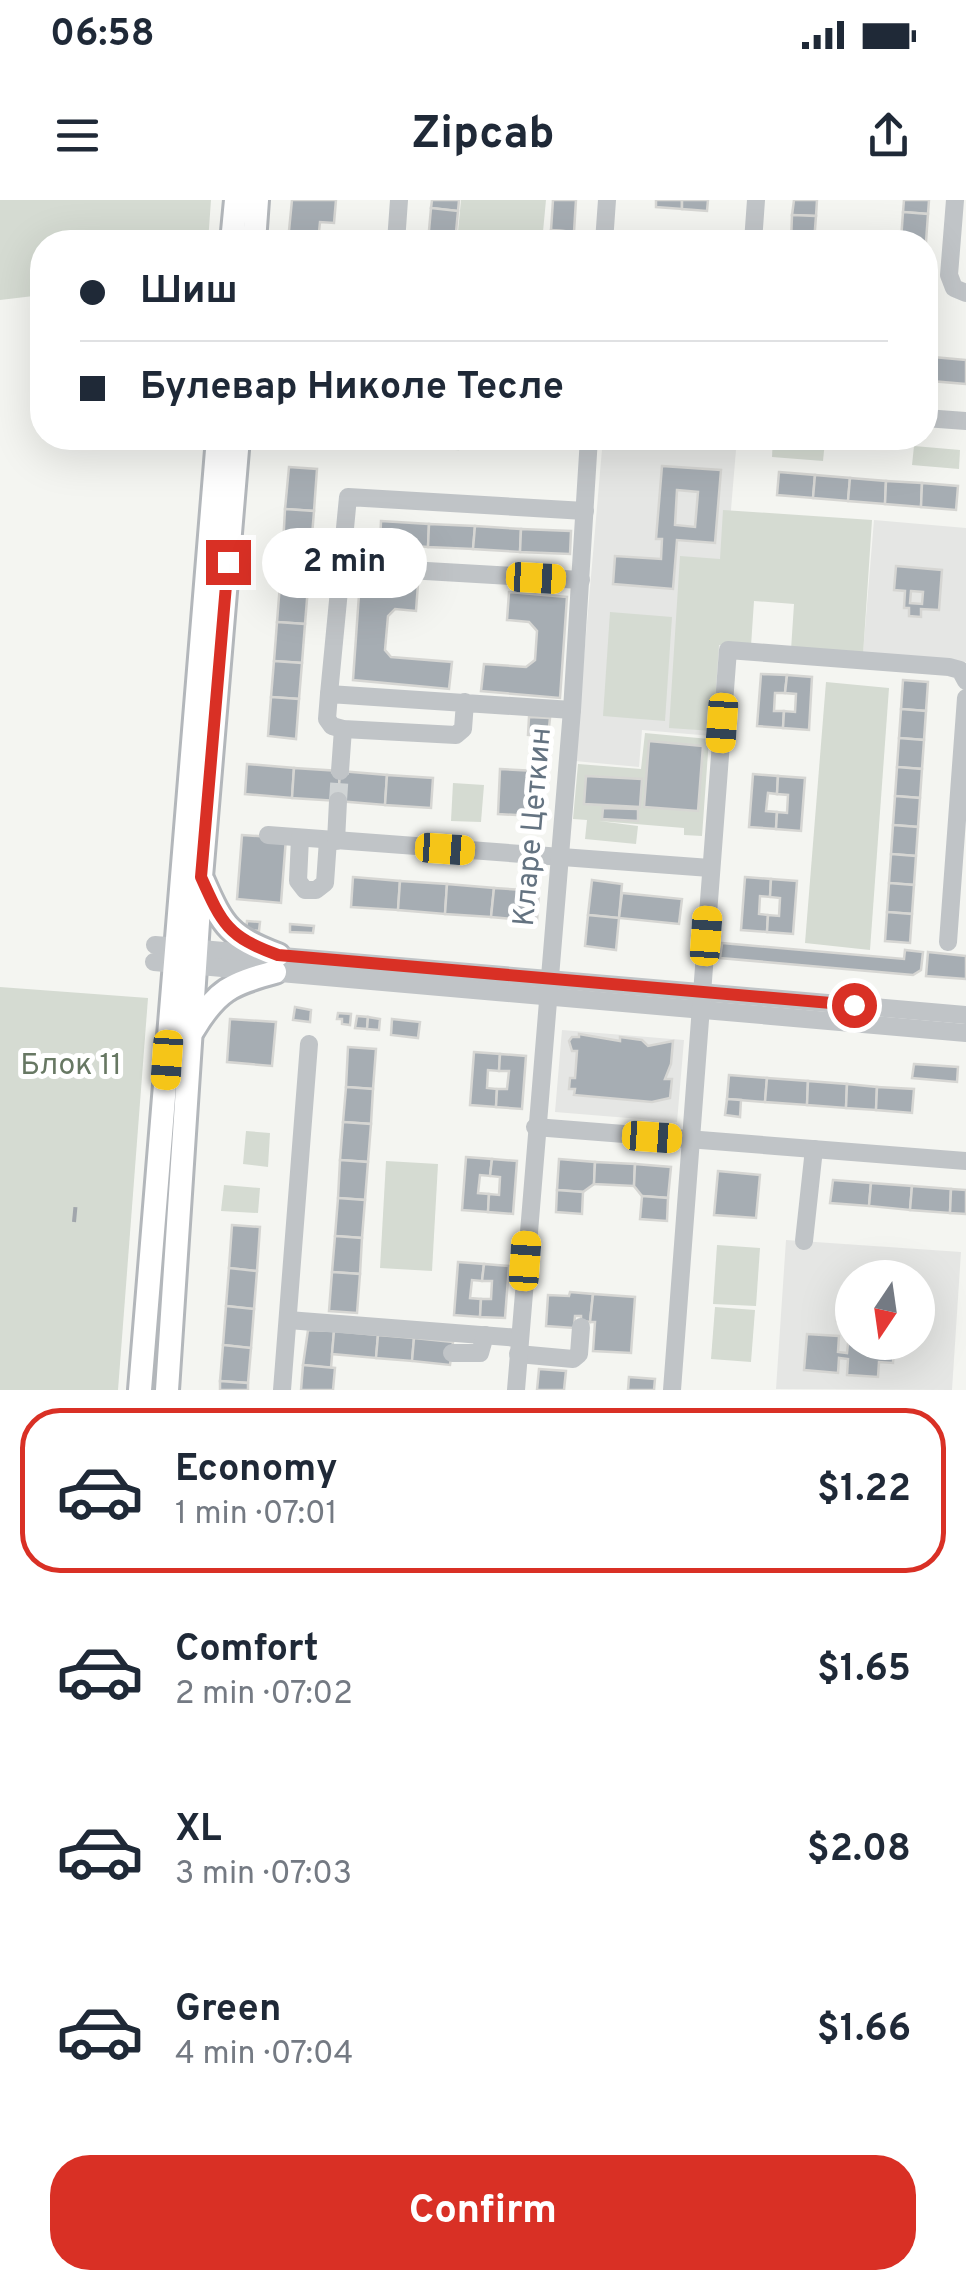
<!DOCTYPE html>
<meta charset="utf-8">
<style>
:root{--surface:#fff;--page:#f6f6f7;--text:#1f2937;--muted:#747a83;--line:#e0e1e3;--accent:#d93025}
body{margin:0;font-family:Overpass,sans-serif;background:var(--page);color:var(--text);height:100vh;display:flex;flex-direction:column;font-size:38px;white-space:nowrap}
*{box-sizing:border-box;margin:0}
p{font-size:32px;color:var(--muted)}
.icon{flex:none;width:55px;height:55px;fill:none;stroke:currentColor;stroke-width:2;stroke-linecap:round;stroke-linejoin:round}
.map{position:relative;height:1190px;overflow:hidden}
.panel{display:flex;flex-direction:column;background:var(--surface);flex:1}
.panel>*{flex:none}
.banner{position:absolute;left:30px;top:30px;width:908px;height:220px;border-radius:40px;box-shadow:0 10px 40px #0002;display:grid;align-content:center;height:220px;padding:0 50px;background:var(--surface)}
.needle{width:65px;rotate:193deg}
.buttons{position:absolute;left:835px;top:1060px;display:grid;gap:20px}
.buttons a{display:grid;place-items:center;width:100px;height:100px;border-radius:50%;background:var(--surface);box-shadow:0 10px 40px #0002;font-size:50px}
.end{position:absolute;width:45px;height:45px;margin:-22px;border:12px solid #d93025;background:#fff;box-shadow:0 0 0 5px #fff}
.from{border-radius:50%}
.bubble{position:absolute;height:70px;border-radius:35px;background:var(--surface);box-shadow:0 10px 40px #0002;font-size:32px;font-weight:700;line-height:70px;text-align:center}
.car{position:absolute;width:30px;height:60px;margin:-30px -15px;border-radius:12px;box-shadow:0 0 8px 2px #0007;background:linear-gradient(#f5c518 24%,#345 0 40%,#f5c518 0 76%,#345 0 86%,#f5c518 0)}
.banner b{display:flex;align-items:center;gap:35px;height:95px;font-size:38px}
.banner b+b{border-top:2px solid var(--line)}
.banner i{width:25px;height:25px;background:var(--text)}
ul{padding:18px 0 0;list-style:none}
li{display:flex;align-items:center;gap:30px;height:165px;margin:0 20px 15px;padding:0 30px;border:5px solid transparent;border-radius:40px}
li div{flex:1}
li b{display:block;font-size:38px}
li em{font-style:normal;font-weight:700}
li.selected{border-color:var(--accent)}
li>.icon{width:90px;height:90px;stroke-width:1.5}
.cta{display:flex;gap:20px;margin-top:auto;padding:20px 50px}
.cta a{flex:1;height:115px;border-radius:40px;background:var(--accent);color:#fff;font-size:40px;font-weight:700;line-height:115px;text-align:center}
.status{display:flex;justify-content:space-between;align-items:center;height:70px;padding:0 50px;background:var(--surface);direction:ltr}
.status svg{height:28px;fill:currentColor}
header{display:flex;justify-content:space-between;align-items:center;height:130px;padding:0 50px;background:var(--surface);font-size:45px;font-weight:700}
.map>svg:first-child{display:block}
</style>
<div class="status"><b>06:58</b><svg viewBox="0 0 49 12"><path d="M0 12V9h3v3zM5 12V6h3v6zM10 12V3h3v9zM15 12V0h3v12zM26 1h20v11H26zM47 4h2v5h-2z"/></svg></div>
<header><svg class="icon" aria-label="menu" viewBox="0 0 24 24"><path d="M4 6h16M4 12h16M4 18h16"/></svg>Zipcab<svg class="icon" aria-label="share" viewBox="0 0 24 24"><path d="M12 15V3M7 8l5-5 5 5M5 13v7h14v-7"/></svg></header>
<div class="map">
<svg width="966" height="1190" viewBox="0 0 966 1190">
<rect width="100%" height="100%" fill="#f4f5f1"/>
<g fill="#e5e6e4" fill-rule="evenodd">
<path d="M603 238H737L712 536 642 530 639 567 575 561Z"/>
<path d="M874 320 966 328V462L863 453Z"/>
<path d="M562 830 684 840 677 922 555 912Z"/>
<path d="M786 1040 961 1052 952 1190 776 1189ZM852 1078H918V1142H852Z"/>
</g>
<g fill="#d5dbd2">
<path d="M0 0H211L208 42H42V95L0 100Z"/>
<path d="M461 0H546L542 42H457Z"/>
<path d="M773 238 825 241 823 261 772 257Z"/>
<path d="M914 246 960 250 959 269 912 265Z"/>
<path d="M723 310 872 320 863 455 791 450 794 404 754 401 751 446 719 445 713 531 669 528 680 356 720 359Z"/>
<path d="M610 412 672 417 665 521 603 516Z"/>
<path d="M826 482 889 488 870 750 805 743Z"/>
<path d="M645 533 709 539 702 636 684 635V628L599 621 638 626 636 644 585 639 587 620 573 619 578 564 641 569Z"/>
<path d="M453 583 484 585 481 622 451 621Z"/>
<path d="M0 787 148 798 118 1190H0Z"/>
<path d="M246 931 270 933 268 967 243 964Z"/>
<path d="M386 961 438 964 432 1071 380 1068Z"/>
<path d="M224 985 260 988 258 1013 221 1011Z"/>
<path d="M717 1045 760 1048 756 1106 713 1104Z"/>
<path d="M715 1107 755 1110 751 1162 711 1159Z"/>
</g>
<g fill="#a6adb3" stroke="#d6d6d3" stroke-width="2.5" fill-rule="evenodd">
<path d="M292 0H336L334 23 320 22 318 42 288 41Z"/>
<path d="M432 0H459L458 11 431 8Z"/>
<path d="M553 0H576L574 32 551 30Z"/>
<path d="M656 0H682V9L656 7Z"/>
<path d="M682 0H708L707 11 682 9Z"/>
<path d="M794 0H817L816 16 792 15Z"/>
<path d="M904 0H929L928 14 903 12Z"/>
<path d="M431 8 458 11 455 42H428Z"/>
<path d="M903 12 928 14 926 42 901 40Z"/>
<path d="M792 15 816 16 814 42H791Z"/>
<path d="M551 30 574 32 573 42H550Z"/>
<path d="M925 157H933L931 181 925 180Z"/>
<path d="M933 157 966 160V184L931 181Z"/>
<path d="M322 238H366L365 243 322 240Z"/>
<path d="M366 238H409V246L365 243Z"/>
<path d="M409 238H459L458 249 409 246Z"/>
<path d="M662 266 721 270 715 343 677 340 673 389 613 384 615 356 661 359 662 339H656ZM677 290 698 292 695 327 675 325Z"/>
<path d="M289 267 317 269 314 311 285 309Z"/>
<path d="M779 272 815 275 813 298 777 295Z"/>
<path d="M815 275 850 278 848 301 813 298Z"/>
<path d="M850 278 886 281 885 304 848 301Z"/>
<path d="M886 281 922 283 921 307 885 304Z"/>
<path d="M922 283 958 286 956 310 921 307Z"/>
<path d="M285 309 314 311 311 348 283 346Z"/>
<path d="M381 321 429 324 428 347 380 344Z"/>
<path d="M429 324 475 326 473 349 428 347Z"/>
<path d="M475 326 521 329 520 352 473 349Z"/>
<path d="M521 329 571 331 570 354 520 352Z"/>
<path d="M283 346 311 348 308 387 280 384Z"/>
<path d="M896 366 942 370 939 410 921 409V417L909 416V408H904L905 391 894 390ZM911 391 923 392 922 404 910 403Z"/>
<path d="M360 380 418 384 416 411 395 409 388 416 385 450 391 457 452 462 449 489 353 480Z"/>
<path d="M280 384 308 387 305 424 277 422Z"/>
<path d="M509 392 567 397 560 498 481 491 484 464 526 467 535 460 537 431 529 422 507 420Z"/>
<path d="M277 422 305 424 302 463 274 461Z"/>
<path d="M274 461 302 463 299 499 271 497Z"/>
<path d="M761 474 787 475 785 493H775L774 511H784L783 528 757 526Z"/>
<path d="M787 475 812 477 809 530 783 528 784 511 795 512 796 494 785 493Z"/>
<path d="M903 480 928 482 926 511 901 509Z"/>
<path d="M271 497 299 499 296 539 268 536Z"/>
<path d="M901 509 926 511 924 540 899 538Z"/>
<path d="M529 517 550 518 548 537 528 535Z"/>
<path d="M899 538 924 540 922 569 897 567Z"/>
<path d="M649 541 703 546 698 611 644 607Z"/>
<path d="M247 564 294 568 292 598 245 594Z"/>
<path d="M897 567 922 569 920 598 895 596Z"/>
<path d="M294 568 340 571 338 601 292 598Z"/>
<path d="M500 569 536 571 533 616 498 614Z"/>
<path d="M340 571 387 575 385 605 338 601Z"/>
<path d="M753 574 778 576 777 594 768 593 766 611 777 612 776 629 749 627Z"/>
<path d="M387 575 433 578 431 608 385 605Z"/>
<path d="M586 576 642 579 640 607 584 604Z"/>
<path d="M778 576 805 578 801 631 776 629 777 612 787 613 788 595 777 594Z"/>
<path d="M895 596 920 598 918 627 893 625Z"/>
<path d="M603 608 638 609V621L602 619Z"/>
<path d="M893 625 918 627 916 656 891 654Z"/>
<path d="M242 635 286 638 281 703 237 699Z"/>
<path d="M891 654 916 656 914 685 889 683Z"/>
<path d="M353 677 400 681 398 710 351 707Z"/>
<path d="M745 677 771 679 770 697 760 696 759 714 768 715 767 732 741 730Z"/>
<path d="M771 679 797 681 793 734 767 732 768 715 779 716 780 698 770 697Z"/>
<path d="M592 680 622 684 619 718 588 715Z"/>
<path d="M400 681 447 684 445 714 398 710Z"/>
<path d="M889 683 914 685 912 714 887 712Z"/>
<path d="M447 684 494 688 491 717 445 714Z"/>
<path d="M494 688 539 691 537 721 491 717Z"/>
<path d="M622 693 682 699 679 724 619 718Z"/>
<path d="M887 712 912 714 910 743 885 741Z"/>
<path d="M588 715 619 718 616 750 585 746Z"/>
<path d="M247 721 260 722 259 731 246 730Z"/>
<path d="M290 724 314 726 313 733 290 732Z"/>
<path d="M722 743 904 759 905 750 923 752 921 770 913 775 720 758Z"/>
<path d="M928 752 966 756V779L926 776Z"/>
<path d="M295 807 311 810 310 822 293 820Z"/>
<path d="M338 813 351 814 350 825 342 824V819H337Z"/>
<path d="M357 816 368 817 367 829 355 828Z"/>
<path d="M368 817 380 819 379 830 367 829Z"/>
<path d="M230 819 276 822 272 866 227 862Z"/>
<path d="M392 819 420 822 418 838 391 835Z"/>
<path d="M579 834 620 841V837L642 840 648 846 673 841 671 864 665 879H672L670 898 652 902 574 895 575 889H569L570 878H575L577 851H572L569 841 572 837H579Z"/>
<path d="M348 847 376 849 373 889 346 887Z"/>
<path d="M474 852 500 854 499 871 488 870 487 888 497 889 496 907 470 905Z"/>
<path d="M500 854 526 856 522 909 496 907 497 889H507L509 871H499Z"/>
<path d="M914 864 958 867 957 882 912 878Z"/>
<path d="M729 875 767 878 765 902 727 899Z"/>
<path d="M767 878 808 881 807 905 765 902Z"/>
<path d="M808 881 847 884 846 908 807 905Z"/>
<path d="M847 884 877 887 876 910 846 908Z"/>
<path d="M346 887 373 889 371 924 343 922Z"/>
<path d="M877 887 914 889 912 913 876 910Z"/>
<path d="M727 899 741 900 740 917 725 915Z"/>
<path d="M343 922 371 924 368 962 340 960Z"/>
<path d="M466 957 492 959 490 976 480 975 478 993 489 994 488 1012 462 1010Z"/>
<path d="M492 959 517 961 513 1014 488 1012 489 994 499 995 500 977 490 976Z"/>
<path d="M559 959 595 962 594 984 583 992 557 990Z"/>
<path d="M340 960 368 962 365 1000 338 998Z"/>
<path d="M595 962 635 964 634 986 594 984Z"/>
<path d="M635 964 671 967 668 998 642 996 634 986Z"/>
<path d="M718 971 760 975 756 1018 714 1015Z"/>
<path d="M833 980 871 983 869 1006 830 1003Z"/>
<path d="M871 983 912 986 910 1010 869 1006Z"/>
<path d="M912 986 951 989 950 1013 910 1010Z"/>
<path d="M951 989 966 990V1014L950 1013Z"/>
<path d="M557 990 583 992 582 1014 556 1012Z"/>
<path d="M642 996 668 998 667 1021 640 1019Z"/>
<path d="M338 998 365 1000 362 1038 335 1036Z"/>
<path d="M232 1025 260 1027 257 1071 229 1068Z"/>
<path d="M335 1036 362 1038 360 1074 332 1072Z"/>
<path d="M458 1062 484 1064 482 1081 472 1080 470 1098 481 1099 480 1117 454 1115Z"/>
<path d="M484 1064 509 1066 505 1118 480 1117 481 1099H491L492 1081H482Z"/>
<path d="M229 1068 257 1071 254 1109 226 1106Z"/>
<path d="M332 1072 360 1074 357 1113 329 1111Z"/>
<path d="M570 1092 593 1094 590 1122 581 1121V1116H575L574 1128 546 1126 548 1095 569 1096Z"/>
<path d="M593 1094 635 1097 631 1153 593 1151 595 1122H590Z"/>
<path d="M839 1101 852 1102V1122L837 1121Z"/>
<path d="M226 1106 254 1109 251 1148 223 1145Z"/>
<path d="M852 1128V1142H915V1145L894 1143 893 1163 879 1162 878 1177 847 1175 848 1159 839 1158 838 1173 804 1170 807 1134 839 1136 838 1152 847 1153 849 1133H852Z"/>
<path d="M308 1130 334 1131 331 1168 303 1165Z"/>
<path d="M334 1131 378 1135 376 1158 332 1154Z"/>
<path d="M378 1135 414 1138 412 1161 376 1158Z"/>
<path d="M414 1138 453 1142 450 1165 412 1161Z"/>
<path d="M223 1145 251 1148 248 1183 220 1181Z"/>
<path d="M303 1165 335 1168 333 1190H301Z"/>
<path d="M539 1169 566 1171 564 1190H537Z"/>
<path d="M629 1177 655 1179 654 1190H628Z"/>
<path d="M220 1181 248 1183V1190H220Z"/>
</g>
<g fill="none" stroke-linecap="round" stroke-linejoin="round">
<path stroke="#d0d4d5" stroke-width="18" stroke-dasharray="18 9" stroke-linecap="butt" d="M338 601 340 571"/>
<g stroke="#b3b7bb" stroke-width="28">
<g id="major">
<path d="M232 42 236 0"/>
<path d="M254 42 257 0"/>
<path d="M203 681C223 727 230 737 278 755"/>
<path d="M193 830C217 790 231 784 275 772"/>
<path d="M140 1190 218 238"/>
<path d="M167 1190 201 677 238 238"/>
</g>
</g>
<g stroke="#c0c4c7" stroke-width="18">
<path d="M955 0 949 75 954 88 966 93"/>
<path d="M396 42 399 0"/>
<path d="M604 42 607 0"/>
<path d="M753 42 756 0"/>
<path d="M925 218 966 221"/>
<path d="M340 366 581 380"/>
<path d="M329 494 348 297 585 311"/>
<path d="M465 502 463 529 456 535 343 529 332 526 327 519 329 494 572 510"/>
<path d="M340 571 343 529"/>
<path d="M268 635 710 668"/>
<path d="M300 638 298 681 305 690H316L325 683 328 640"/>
<path d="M336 641 338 601"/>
<path d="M948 742 966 498"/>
<path d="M155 745 966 815"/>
<path d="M154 762 966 833"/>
<path d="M535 927 966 961"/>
<path d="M804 1041 814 949"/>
<path d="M288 1120 519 1138"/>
<path d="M452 1153H480L485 1135"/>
<path d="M518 1154 573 1159 579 1154 581 1127"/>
<path d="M282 1190 309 844"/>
<path d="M516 1190 572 510 589 238"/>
<path d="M672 1190 728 450 949 467 960 470 966 481"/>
</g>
<use href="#major" stroke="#fff" stroke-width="22"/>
<path stroke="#a1a6ac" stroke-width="4" stroke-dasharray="15 8" stroke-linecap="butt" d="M74 1022 76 1001"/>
</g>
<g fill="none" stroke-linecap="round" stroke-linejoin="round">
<path stroke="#d93025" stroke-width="12" d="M228 362 201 677C222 724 228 737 278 755L854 805"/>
</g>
<g text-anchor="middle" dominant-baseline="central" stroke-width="10" stroke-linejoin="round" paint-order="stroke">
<g font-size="30" fill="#647381" stroke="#fff">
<text transform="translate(534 627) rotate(-85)">Кларе Цеткин</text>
</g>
<g font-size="30" fill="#677863" stroke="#fff">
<text x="71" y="866">Блок 11</text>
</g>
</g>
</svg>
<div class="buttons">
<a><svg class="needle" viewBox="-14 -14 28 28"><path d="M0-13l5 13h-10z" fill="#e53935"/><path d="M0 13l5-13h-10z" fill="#747a83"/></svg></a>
</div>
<i class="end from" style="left:854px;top:805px"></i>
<i class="end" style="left:228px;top:362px"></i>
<div class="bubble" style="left:262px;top:328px;width:165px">2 min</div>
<i class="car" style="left:536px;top:378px;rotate:93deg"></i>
<i class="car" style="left:722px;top:523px;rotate:184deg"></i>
<i class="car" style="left:445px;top:649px;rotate:94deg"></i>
<i class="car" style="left:706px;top:736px;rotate:4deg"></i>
<i class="car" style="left:167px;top:860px;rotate:184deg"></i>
<i class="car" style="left:652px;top:937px;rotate:94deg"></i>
<i class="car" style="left:525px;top:1061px;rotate:4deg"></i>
<div class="banner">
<b><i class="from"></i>Шиш</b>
<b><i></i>Булевар Николе Тесле</b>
</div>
</div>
<section class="panel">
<ul>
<li class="selected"><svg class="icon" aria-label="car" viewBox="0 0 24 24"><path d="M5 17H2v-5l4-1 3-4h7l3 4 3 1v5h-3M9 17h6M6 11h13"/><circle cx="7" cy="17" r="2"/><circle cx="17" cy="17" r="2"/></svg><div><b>Economy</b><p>1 min · 07:01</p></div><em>$1.22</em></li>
<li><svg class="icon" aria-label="car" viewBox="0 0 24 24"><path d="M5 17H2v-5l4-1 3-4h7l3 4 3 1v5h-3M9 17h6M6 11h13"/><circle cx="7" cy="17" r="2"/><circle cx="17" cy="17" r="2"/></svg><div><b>Comfort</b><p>2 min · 07:02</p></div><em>$1.65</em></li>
<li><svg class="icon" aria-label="car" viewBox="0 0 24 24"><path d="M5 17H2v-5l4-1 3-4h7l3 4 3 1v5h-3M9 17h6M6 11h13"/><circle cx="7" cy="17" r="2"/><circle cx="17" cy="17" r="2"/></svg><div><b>XL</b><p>3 min · 07:03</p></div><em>$2.08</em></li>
<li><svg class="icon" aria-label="car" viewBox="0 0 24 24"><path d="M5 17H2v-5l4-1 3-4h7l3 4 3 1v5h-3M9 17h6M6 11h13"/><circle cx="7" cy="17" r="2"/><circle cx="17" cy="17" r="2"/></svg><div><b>Green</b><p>4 min · 07:04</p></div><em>$1.66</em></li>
</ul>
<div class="cta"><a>Confirm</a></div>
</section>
